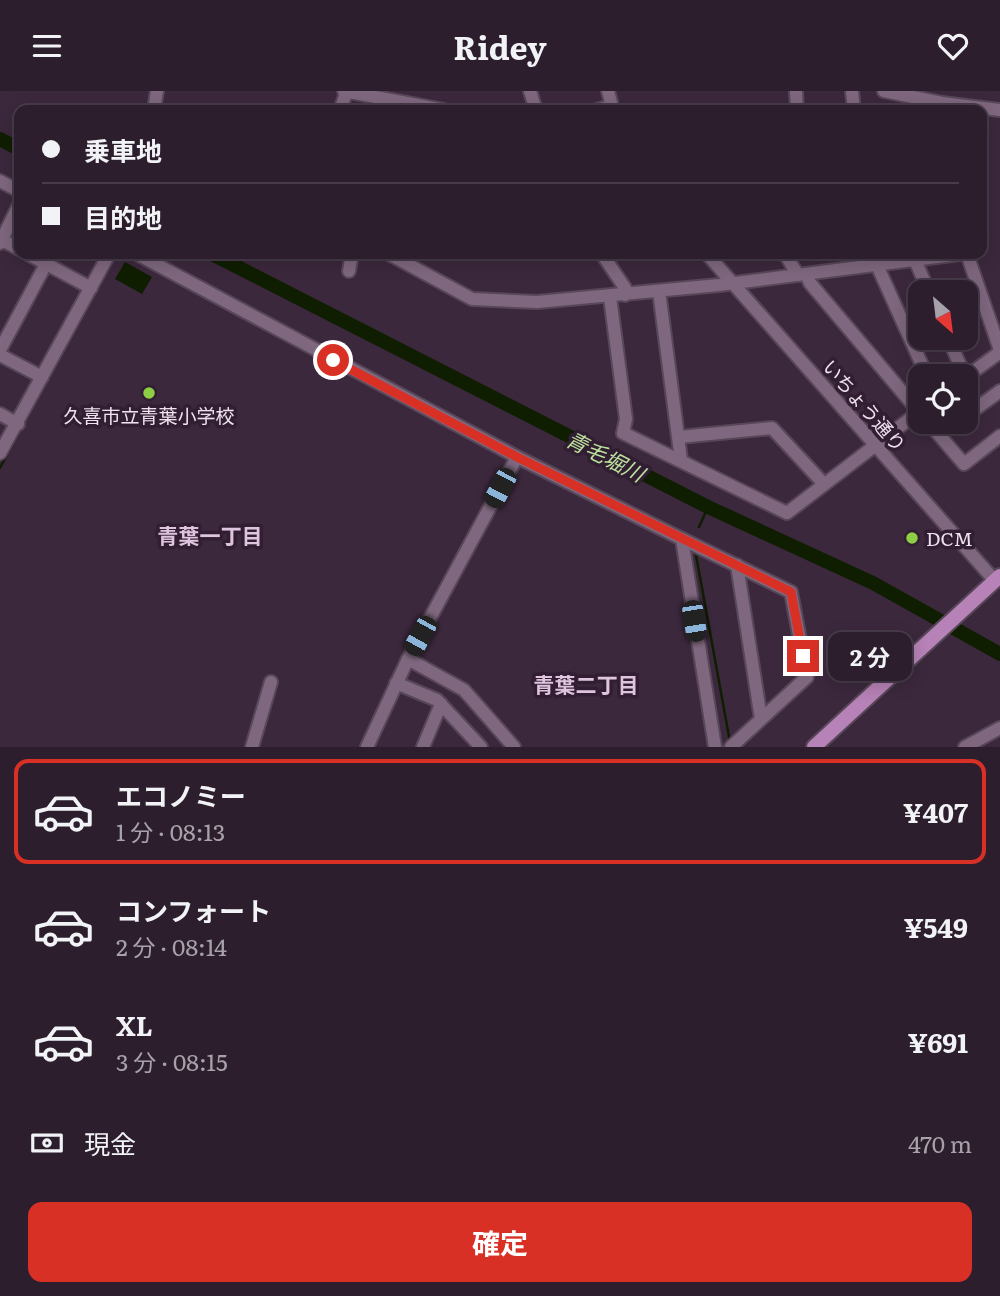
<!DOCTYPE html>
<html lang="ja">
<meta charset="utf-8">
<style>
:root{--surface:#2d1e2e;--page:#392b3a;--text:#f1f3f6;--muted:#a7a2aa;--line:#483c4a;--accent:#d93025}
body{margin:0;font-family:Literata,"Noto Sans JP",serif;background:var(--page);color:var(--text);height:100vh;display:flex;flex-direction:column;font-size:26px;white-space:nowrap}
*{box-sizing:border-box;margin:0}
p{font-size:23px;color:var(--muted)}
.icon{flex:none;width:38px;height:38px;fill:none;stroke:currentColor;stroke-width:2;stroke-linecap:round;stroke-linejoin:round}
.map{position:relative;height:656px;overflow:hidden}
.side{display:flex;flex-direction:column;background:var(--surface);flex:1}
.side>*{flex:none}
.hud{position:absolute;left:14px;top:14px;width:973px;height:154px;border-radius:14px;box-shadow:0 4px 18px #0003,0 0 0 2px var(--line);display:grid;align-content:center;height:154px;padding:0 28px;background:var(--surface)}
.needle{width:46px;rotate:152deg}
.buttons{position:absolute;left:908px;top:189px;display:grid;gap:14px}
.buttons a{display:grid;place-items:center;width:70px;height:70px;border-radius:14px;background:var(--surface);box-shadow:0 4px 18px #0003,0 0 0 2px var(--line);font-size:35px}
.end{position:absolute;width:32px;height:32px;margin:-16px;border:9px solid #d93025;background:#fff;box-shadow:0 0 0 4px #fff}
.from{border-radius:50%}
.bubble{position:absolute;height:49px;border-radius:14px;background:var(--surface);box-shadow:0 4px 18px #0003,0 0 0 2px var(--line);font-size:23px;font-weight:700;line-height:49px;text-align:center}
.car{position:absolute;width:21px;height:42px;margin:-21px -10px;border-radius:9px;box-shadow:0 0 5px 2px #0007;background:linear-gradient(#222 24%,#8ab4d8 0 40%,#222 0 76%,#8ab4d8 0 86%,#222 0)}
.hud b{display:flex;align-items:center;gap:24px;height:66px;font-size:26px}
.hud b+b{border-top:2px solid var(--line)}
.hud i{width:18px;height:18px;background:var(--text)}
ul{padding:12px 0 0;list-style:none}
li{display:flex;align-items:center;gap:21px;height:105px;margin:0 14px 10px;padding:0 14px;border:4px solid transparent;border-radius:14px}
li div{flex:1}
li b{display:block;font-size:26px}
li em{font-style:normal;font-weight:700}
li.active{border-color:var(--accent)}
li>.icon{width:63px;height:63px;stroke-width:1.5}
.pay{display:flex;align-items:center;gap:18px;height:77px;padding:0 28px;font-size:26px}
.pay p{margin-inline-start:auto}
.action{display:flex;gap:14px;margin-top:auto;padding:14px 28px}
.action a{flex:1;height:80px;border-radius:14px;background:var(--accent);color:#fff;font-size:28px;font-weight:700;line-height:80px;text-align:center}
header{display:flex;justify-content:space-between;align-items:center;height:91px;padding:0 28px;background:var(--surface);font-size:32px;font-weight:700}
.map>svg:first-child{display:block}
</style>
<header><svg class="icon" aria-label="menu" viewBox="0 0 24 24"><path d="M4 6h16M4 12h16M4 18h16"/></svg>Ridey<svg class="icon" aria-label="heart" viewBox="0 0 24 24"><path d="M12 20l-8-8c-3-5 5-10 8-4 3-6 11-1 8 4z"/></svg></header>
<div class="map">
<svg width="1000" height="656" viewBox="0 0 1000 656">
<rect width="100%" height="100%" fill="#3c283d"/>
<path fill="#0f1e01" d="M125 171 152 186 142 203 115 188Z"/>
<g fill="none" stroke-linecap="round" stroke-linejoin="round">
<g stroke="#0f1e01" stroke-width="2.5">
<path d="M0 377 36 309"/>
<path d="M699 436 708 416"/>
<path d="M696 464 730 651"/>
</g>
<g stroke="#0f1e01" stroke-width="14">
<path d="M0 48 19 58"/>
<path d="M212 163 708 416 873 492 1000 563"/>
</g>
<g stroke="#584758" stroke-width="16">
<g id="minor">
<path d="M344 0 444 19"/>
<path d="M530 0 536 19"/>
<path d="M608 0 613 19"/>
<path d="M796 0 797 19"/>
<path d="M852 0 854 19"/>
<path d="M884 0 942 12 1000 19"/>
<path d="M154 19 157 0"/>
<path d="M340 19 347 0"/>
<path d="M597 19 611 15"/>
<path d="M0 90 19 100"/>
<path d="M0 148 19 158"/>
<path d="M0 152 19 114"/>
<path d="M28 163 91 197"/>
<path d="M137 163 517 366 682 448 715 656"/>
<path d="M389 163 472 208 537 211 719 194 960 163"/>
<path d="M602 163 625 197V204"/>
<path d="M707 163 995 490"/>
<path d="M785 163 798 184"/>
<path d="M967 163 1000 259"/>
<path d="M915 169 929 201"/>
<path d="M877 174 927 285"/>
<path d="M349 180 352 163"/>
<path d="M806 183 810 192 920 322"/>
<path d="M659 200 681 369"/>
<path d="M610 206 626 328 623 342 787 422 920 320"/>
<path d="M948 247 965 285"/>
<path d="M0 259 46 173"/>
<path d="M0 264 42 286"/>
<path d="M966 286 1000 261"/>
<path d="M974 319 1000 300"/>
<path d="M0 323 18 333"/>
<path d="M928 331 964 373 1000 345"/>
<path d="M679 346 772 337 824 393"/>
<path d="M0 362 109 163"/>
<path d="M682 448 791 501 807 586 731 656"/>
<path d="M737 474 761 628"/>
<path d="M408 568 464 599 514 656"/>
<path d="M396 592 437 609 481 656"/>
<path d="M252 656 271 591"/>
<path d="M367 656 408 568 517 366"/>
<path d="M423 656 441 613"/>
<path d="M965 656 1000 637"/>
</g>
</g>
<g stroke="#584758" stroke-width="18">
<path id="major" d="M814 656 1000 485"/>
</g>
<use href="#minor" stroke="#7f687f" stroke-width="12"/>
<use href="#major" stroke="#b782b7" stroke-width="14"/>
</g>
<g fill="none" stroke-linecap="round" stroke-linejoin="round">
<path stroke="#d93025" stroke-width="9" d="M333 269 517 366 791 501 803 565"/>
</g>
<g fill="#8dce44" stroke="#321e32" stroke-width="2.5">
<circle cx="149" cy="302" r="7"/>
<circle cx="912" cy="447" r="7"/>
</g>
<g text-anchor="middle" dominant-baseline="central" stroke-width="7" stroke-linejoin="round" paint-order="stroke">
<g font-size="19" fill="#efe2ef" stroke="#321e32">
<text transform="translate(865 314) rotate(49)">いちょう通り</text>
</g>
<g font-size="19" fill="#efe2ef" stroke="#321e32">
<text x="149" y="324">久喜市立青葉小学校</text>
<text x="926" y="447" text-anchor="start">DCM</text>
</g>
<g font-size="21" font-style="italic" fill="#bde39d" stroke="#321e32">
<text transform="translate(606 364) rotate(27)">青毛堀川</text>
</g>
<g font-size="21" font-weight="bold" fill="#dec4de" stroke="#321e32">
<text x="210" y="443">青葉一丁目</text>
<text x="586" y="592">青葉二丁目</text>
</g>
</g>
</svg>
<div class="buttons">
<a><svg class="needle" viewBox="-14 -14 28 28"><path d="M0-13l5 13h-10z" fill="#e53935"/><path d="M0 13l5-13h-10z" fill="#a7a2aa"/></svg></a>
<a><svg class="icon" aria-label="locate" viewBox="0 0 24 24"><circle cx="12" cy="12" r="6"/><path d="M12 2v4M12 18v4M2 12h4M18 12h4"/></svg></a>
</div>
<i class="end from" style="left:333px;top:269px"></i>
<i class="end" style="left:803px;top:565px"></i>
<div class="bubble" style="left:828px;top:541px;width:84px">2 分</div>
<i class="car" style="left:500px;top:397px;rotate:208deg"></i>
<i class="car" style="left:694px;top:530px;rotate:171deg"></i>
<i class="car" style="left:420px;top:545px;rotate:209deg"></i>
<div class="hud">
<b><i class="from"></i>乗車地</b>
<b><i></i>目的地</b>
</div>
</div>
<section class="side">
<ul>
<li class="active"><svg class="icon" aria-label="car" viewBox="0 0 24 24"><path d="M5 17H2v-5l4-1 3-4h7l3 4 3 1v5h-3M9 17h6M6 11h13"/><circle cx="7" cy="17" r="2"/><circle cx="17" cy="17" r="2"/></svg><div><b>エコノミー</b><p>1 分 · 08:13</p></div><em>¥407</em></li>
<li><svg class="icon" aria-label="car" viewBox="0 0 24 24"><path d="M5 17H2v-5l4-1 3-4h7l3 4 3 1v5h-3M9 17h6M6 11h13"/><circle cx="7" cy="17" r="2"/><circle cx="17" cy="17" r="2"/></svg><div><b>コンフォート</b><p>2 分 · 08:14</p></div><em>¥549</em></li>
<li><svg class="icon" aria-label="car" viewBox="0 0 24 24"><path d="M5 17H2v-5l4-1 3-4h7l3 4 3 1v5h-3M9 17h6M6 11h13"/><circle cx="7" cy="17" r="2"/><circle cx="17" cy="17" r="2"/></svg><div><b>XL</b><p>3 分 · 08:15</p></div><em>¥691</em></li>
</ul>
<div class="pay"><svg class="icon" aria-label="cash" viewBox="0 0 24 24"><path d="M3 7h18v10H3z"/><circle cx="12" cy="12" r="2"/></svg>現金<p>470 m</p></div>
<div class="action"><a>確定</a></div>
</section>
